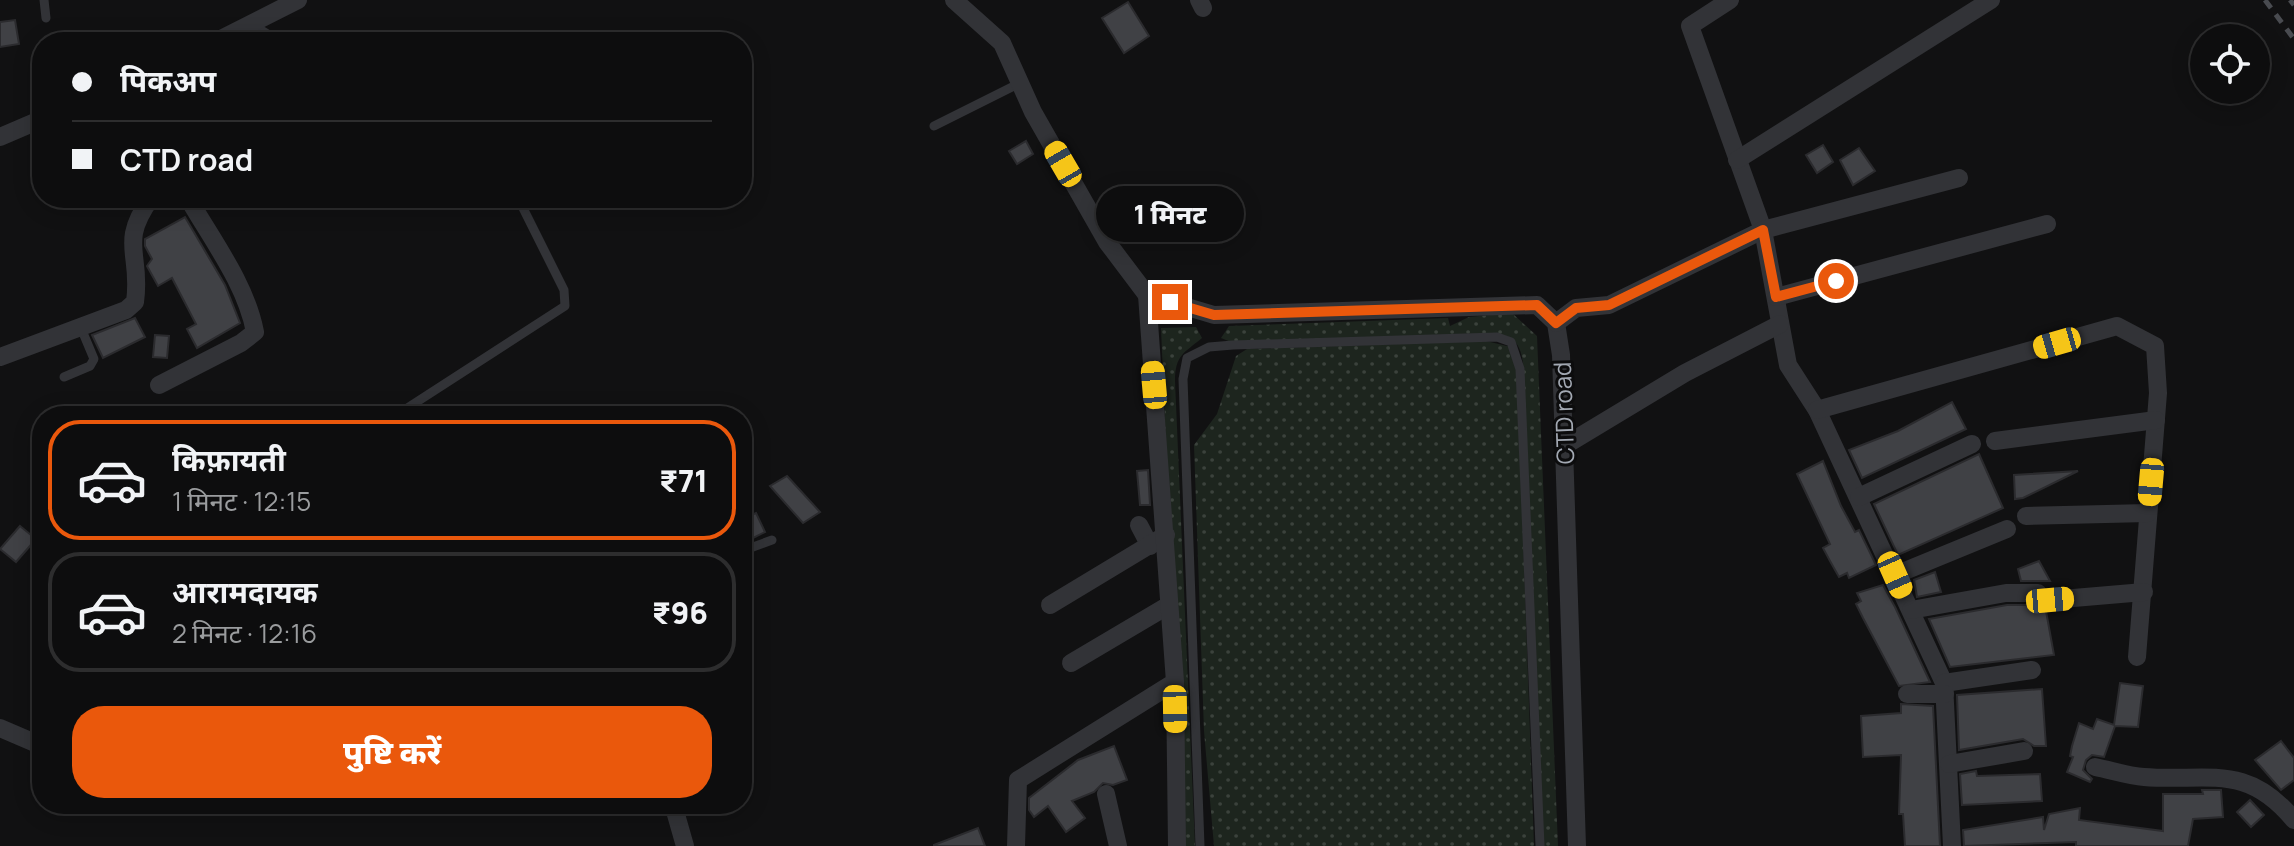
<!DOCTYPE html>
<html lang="hi">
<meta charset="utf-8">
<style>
:root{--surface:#0d0d0e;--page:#161617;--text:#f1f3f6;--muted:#9a9c9e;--line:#2d2d2e;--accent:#ea580c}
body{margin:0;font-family:Manrope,"Noto Sans Devanagari",sans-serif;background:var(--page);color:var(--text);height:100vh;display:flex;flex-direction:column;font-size:30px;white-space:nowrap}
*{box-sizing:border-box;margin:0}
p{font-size:26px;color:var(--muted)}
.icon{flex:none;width:44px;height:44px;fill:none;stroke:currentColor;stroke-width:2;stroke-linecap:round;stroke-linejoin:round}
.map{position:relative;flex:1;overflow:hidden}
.details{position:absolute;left:32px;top:406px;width:720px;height:408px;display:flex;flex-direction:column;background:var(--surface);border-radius:32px;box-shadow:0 4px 20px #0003,0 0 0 2px var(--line)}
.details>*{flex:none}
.top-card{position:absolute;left:32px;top:32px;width:720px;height:176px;border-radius:32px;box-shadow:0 4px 20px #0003,0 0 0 2px var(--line);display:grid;align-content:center;height:176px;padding:0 40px;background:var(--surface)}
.buttons{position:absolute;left:2190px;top:24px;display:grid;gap:16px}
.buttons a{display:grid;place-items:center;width:80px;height:80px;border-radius:50%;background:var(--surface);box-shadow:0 4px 20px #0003,0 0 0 2px var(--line);font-size:40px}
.end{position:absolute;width:36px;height:36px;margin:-18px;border:10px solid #ea580c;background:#fff;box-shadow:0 0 0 4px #fff}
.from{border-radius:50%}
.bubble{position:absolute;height:56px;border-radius:28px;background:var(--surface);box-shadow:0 4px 20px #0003,0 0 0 2px var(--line);font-size:26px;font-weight:800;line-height:56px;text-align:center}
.car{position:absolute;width:24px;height:48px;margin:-24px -12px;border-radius:10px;box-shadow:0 0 6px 2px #0007;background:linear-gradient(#f5c518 24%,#345 0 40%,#f5c518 0 76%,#345 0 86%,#f5c518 0)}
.top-card b{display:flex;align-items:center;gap:28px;height:76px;font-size:30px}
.top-card b+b{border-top:2px solid var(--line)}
.top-card i{width:20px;height:20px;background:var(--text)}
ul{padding:14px 0 0;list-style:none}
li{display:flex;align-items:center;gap:24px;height:120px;margin:0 16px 12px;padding:0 24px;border:4px solid var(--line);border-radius:32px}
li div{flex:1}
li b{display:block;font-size:30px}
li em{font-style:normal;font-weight:800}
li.active{border-color:var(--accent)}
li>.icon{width:72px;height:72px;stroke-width:1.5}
.button{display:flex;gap:16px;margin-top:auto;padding:16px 40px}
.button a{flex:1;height:92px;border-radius:32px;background:var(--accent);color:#fff;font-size:32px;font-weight:800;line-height:92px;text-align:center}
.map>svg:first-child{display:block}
</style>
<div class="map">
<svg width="2294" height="846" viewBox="0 0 2294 846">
<defs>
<pattern id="grass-dots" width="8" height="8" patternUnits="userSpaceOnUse" patternTransform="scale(2)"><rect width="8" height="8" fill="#1d251e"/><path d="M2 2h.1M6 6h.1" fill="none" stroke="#3b423c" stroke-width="1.8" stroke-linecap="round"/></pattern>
</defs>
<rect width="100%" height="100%" fill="#111112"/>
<g fill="url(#grass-dots)">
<path d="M1512 313 1537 336 1558 846H1542L1523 363C1521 346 1515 336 1497 334L1231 342 1221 338 1229 326 1448 318 1450 326 1469 317Z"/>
<path d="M1196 327 1202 338C1184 353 1175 355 1175 381L1195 846H1183L1161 328Z"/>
<path d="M1486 341 1511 347 1517 367 1534 846H1214L1204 731 1194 445 1217 414 1236 356 1247 349Z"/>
</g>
<g fill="#404145" stroke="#2b2b2e" stroke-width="2">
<path d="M1128 2 1149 36 1124 53 1102 18Z"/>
<path d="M15 20 19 44 0 47V22Z"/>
<path d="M1026 141 1033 154 1017 164 1009 151Z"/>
<path d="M1823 145 1833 162 1817 173 1806 155Z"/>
<path d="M1859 148 1875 171 1853 185 1840 160Z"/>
<path d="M185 217 225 285 240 323 197 348 187 329 196 324 172 278 158 286 147 266 152 259 145 246V239Z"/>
<path d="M135 318 145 337 103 358 92 335Z"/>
<path d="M155 335 169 336 167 358 153 357Z"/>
<path d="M1952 402 1966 429 1862 478 1849 450 1898 431Z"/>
<path d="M1979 454 2003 508 1898 555 1874 504Z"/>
<path d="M1823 461 1841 506 1855 532 1859 530 1876 565 1849 578 1847 573 1839 577 1830 561 1823 548 1830 544 1797 474Z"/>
<path d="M1148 470 1150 505H1140L1137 471Z"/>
<path d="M2078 471 2023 498 2015 499 2014 475Z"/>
<path d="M787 476 820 512 803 523 770 486Z"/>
<path d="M756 513 765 532 749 540 742 519Z"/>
<path d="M20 526 36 539 16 562 0 549Z"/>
<path d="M2039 561 2050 581H2021L2018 569Z"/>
<path d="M1935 572 1941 592 1917 597 1914 580Z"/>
<path d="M1883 585 1895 607 1930 682 1899 686 1863 618 1856 604 1861 601 1857 593Z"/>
<path d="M2007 605H2039L2046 611 2054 655 1950 667 1929 619Z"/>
<path d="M2120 683 2143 686 2138 727 2115 726 2104 757 2092 755 2086 760 2083 770 2092 779 2090 782 2067 772 2073 757 2070 756 2072 746 2079 723 2093 729 2097 719 2114 725Z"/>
<path d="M2042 689 2046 746H2034L2023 739 1959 750 1957 695Z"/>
<path d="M1901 704 1933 706 1940 846H1905L1903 814H1899L1901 755 1863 757 1861 716 1901 713Z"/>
<path d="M2281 741 2294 758V780L2281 790 2255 760Z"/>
<path d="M1114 746 1127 780 1113 785 1103 783 1094 792 1072 801 1085 818 1066 832 1048 806 1034 817 1029 810V798L1078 760Z"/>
<path d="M1976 771 1977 776 2040 774 2042 801 1962 805 1960 774Z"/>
<path d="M2202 790H2221L2223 817 2193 819 2188 846H2076V842L1964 846 1963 830 2043 817 2044 830 2049 814 2080 808 2079 820 2163 831V794H2203Z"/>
<path d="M2250 800 2264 815 2251 827 2237 812Z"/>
<path d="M978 828 985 846H934V845Z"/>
</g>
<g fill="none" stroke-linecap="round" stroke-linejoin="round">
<g stroke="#323337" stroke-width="9">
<path d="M44 0 46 18"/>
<path d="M251 24 281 42"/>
<path d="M934 126 1020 83"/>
<path d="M64 377 90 366 94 359 81 328"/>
<path d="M395 416 565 306 564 290 518 198"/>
<path d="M742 551 772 540"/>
<path d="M1200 846 1183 379 1187 358 1209 347 1233 345 1497 337 1511 342 1520 369 1540 846"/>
</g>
<g stroke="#323337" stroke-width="18">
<path d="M954 0 1002 43 1033 112 1107 242 1147 295 1214 315 1537 305 1556 323 1561 355 1577 846"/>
<path d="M1199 0 1203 8"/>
<path d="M1730 0 1690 26 1763 230 1788 365 1817 410 1944 683 1952 846"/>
<path d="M215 42 298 0"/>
<path d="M0 137 42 119"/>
<path d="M1737 160 1991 0"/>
<path d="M1776 297 2047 224"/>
<path d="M1556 323 1576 308 1609 305 1763 230 1959 178"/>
<path d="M0 357 126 310 135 302C142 253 118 244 151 198"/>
<path d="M159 385 241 343 255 332C246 284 212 240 188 198"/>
<path d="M1817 410 2117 326 2155 346 2158 393 2137 657"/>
<path d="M1995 441 2156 420"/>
<path d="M1564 446 1685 373 1780 324"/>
<path d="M1859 497 1972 444"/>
<path d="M2026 516 2148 513"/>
<path d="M1139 525 1150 546"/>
<path d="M1895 575 2007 529"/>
<path d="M2050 600 2144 592"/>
<path d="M1050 605 1166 535"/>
<path d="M1911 610 2006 593H2038"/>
<path d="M1071 663 1169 605"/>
<path d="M1175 682 1177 846"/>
<path d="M1944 683 2032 670"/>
<path d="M1907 694H1945"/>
<path d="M0 728 42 746"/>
<path d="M1949 764 2024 751"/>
<path d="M2095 767C2111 770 2128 776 2144 777 2208 782 2246 762 2294 820"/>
<path d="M1106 794 1118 846"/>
<path d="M673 804 685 846"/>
<path d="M1016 846 1018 780 1175 682 1147 295"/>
</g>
<g stroke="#494b50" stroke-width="5" stroke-dasharray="10 8" stroke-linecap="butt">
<path d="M2265 0 2294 39"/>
<path d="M2290 0 2294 5"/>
</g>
</g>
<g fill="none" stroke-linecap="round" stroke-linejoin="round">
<path stroke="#ea580c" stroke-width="10" d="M1170 302 1214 315 1537 305 1556 323 1576 308 1609 305 1763 230 1776 297 1836 281"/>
</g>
<g text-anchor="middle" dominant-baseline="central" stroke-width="6" stroke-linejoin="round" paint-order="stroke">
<g font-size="24" fill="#a3a9b3" stroke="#0c0c0d">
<text transform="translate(1563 413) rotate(-92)">CTD road</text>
</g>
</g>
</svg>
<div class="buttons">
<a><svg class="icon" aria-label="locate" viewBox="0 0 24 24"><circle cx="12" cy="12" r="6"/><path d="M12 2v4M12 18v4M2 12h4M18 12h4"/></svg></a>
</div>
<i class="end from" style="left:1836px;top:281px"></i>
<i class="end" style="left:1170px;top:302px"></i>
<div class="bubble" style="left:1096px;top:186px;width:148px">1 मिनट</div>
<i class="car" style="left:1063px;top:164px;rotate:330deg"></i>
<i class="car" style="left:2057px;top:343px;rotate:254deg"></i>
<i class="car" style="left:1154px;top:385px;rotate:355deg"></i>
<i class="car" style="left:2151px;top:482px;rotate:185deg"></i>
<i class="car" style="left:1895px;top:575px;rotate:156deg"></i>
<i class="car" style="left:2050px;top:600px;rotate:85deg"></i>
<i class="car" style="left:1175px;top:709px;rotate:179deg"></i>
<div class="top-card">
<b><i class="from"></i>पिकअप</b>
<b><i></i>CTD road</b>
</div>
<section class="details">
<ul>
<li class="active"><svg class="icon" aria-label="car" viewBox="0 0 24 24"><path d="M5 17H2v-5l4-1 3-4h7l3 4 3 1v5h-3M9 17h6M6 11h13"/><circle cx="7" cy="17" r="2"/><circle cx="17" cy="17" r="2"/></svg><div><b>किफ़ायती</b><p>1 मिनट · 12:15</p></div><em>₹71</em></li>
<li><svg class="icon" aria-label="car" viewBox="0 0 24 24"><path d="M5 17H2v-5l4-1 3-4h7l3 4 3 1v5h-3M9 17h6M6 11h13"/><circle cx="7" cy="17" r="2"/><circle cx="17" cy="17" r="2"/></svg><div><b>आरामदायक</b><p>2 मिनट · 12:16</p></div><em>₹96</em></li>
</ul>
<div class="button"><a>पुष्टि करें</a></div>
</section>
</div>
